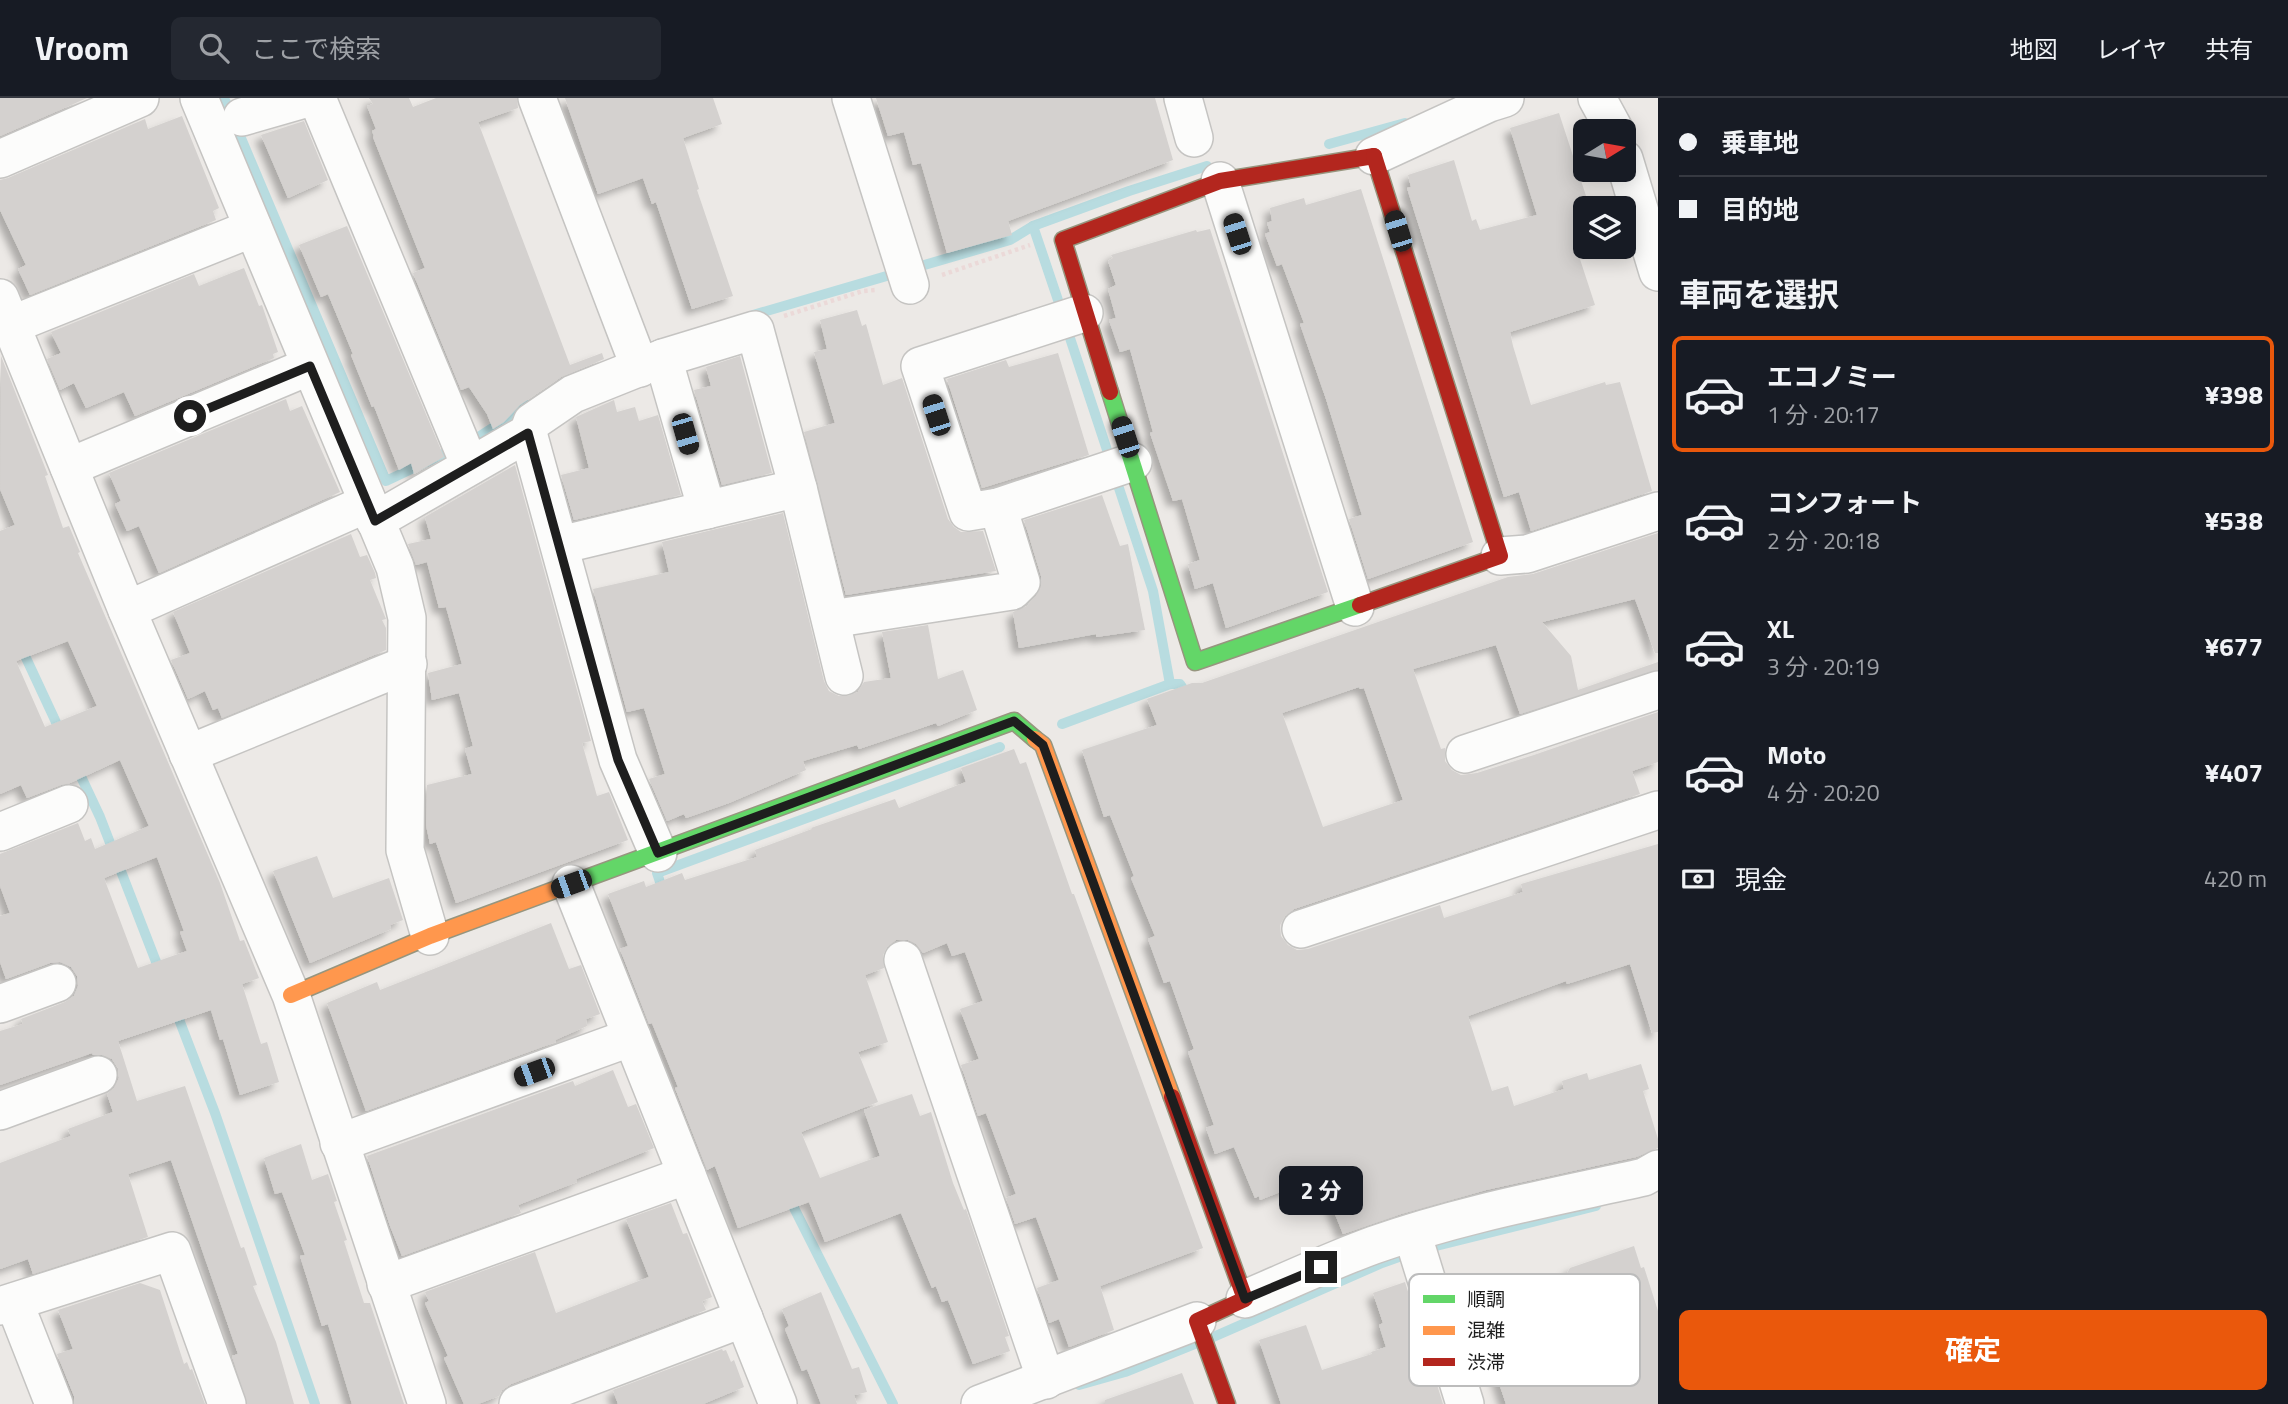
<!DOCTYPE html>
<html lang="ja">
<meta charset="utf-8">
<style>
:root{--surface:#171b24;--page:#242831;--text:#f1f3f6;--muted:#9ea1a6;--line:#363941;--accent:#ea580c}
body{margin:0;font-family:"Titillium Web","Noto Sans JP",sans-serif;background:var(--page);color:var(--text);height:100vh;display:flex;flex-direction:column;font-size:26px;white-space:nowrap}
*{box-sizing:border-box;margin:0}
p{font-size:23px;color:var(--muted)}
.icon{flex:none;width:38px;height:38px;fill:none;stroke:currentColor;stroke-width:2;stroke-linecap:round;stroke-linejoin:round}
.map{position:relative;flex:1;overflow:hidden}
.sheet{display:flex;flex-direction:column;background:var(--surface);width:630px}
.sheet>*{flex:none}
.top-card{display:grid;align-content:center;height:154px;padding:0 21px;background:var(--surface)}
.needle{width:46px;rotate:79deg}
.fabs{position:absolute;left:1573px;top:21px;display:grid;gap:14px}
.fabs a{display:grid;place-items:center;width:63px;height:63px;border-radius:10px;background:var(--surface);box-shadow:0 4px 18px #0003;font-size:35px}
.end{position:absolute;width:32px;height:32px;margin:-16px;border:9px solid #1e1e1e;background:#fff;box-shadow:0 0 0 4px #fff}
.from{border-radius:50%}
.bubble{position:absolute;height:49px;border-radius:10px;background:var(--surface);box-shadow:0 4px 18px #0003;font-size:23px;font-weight:700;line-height:49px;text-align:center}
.car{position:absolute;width:21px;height:42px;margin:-21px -10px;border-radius:9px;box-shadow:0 0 5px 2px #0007;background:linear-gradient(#222 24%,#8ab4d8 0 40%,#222 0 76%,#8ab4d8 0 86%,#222 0)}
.top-card b{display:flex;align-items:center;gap:24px;height:66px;font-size:26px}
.top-card b+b{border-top:2px solid var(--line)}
.top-card i{width:18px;height:18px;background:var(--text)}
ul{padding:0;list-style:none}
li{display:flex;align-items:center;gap:21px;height:116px;margin:0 14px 10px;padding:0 7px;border:4px solid transparent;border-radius:10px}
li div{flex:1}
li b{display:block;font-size:26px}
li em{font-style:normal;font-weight:700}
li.current{border-color:var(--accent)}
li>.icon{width:63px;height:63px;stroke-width:1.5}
h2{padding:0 21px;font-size:32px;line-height:84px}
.pay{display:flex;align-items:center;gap:18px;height:77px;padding:0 21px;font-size:26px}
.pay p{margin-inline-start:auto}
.action{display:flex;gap:14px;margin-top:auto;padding:14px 21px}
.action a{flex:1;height:80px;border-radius:10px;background:var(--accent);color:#fff;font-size:28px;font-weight:700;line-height:80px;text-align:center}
header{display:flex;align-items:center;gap:42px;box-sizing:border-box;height:98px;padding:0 35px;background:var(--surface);border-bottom:2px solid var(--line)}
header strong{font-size:33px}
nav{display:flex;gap:38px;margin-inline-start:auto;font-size:24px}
.search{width:490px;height:63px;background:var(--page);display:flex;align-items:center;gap:18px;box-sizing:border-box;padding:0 24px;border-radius:10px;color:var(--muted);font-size:26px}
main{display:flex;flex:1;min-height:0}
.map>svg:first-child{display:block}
</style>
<header>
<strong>Vroom</strong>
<div class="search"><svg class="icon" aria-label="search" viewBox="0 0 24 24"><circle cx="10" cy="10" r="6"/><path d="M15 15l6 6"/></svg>ここで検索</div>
<nav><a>地図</a><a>レイヤ</a><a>共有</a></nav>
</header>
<main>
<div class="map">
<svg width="1658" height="1306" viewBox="0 0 1658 1306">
<defs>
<filter id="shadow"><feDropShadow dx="-6" dy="6" stdDeviation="3.5" flood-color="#0004"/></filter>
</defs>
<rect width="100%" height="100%" fill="#ece9e6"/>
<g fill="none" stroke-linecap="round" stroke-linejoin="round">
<g stroke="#b8dce0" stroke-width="10">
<path d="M224 0 386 383 477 340 528 307"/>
<path d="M1329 46 1405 25"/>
<path d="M1033 128 1062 214"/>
<path d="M753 217 1010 142 1033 128 1129 93 1207 68"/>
<path d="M1066 228 1111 364"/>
<path d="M1115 378 1153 493 1170 586"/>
<path d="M20 547 61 635"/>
<path d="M1062 626 1170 586H1180L1189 599"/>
<path d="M76 668 100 719 160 874"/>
<path d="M664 796 657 775 1000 649"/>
<path d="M175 911 215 1015 315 1306"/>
<path d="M788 1098 893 1306"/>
<path d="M1424 1151 1596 1108"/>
<path d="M1211 1240 1382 1165 1410 1155"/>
<path d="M1079 1287 1125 1274 1197 1245"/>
</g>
</g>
<g fill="#d4d1cf" fill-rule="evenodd" filter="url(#shadow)">
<path d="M0 0H87L0 38Z"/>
<path d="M369 0H409L413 9 436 0H517L518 10 478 24 570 267 602 255 604 261 561 279 520 307 504 324 493 331 487 316 469 289 461 292 413 175 425 170 373 39 374 38 372 33 376 31 367 8 373 6Z"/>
<path d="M565 0H713L722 26 683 40 699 91 697 92 733 198 692 211 656 104 652 106 643 80 598 96Z"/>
<path d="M876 0H1155L1173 62 1008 123 1012 137 947 155 921 65 913 67 904 34 888 38Z"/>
<path d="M1559 15 1587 101 1597 98 1601 110H1586L1587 149 1577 152 1595 207 1510 234 1513 248 1531 307 1605 284 1606 287 1620 284 1652 393 1531 433 1519 394 1504 399 1407 90 1411 89 1408 77 1454 62 1472 123 1476 121 1480 132 1537 117 1510 30Z"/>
<path d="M182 18 219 110 213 113 216 122 30 197 18 171 26 167 0 112V82L8 80 145 21 148 31Z"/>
<path d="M304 23 328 82 288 100 261 37Z"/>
<path d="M1361 91 1473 444 1368 481 1349 421 1362 417 1326 301 1300 226 1304 225 1282 166 1277 168 1265 136 1270 134 1267 125 1272 123 1270 110 1304 100 1306 107Z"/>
<path d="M347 128 444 359 414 376 411 365 399 372 374 308 372 309 351 257 353 256 328 196 321 199 299 147Z"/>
<path d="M1210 131 1328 494 1226 530 1213 485 1195 491 1188 466 1200 462 1182 401 1173 403 1150 335 1153 334 1130 251 1120 254 1109 222 1116 220 1108 191 1116 187 1108 163 1113 160 1111 157 1196 132 1197 134Z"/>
<path d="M244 170 259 208 262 207 278 254 273 256 274 260 135 318 124 294 86 310 74 285 60 292 47 261 61 255 51 234 194 176 199 188Z"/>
<path d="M857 212 862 228 866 226 883 287 902 280 948 421 954 429 961 434 983 433 996 473 846 497 804 334 835 325 814 254 827 251 820 222Z"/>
<path d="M1058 255 1089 357 982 390 947 281 1006 262 1009 269Z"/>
<path d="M1 258 48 377 45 378 63 430 69 428 80 454 78 455 220 785 240 843 244 842 259 880 242 886 261 946 267 944 279 984 240 997 223 941 220 942 211 912 118 943 137 1003 185 988 241 1150 244 1149 257 1187 253 1188 276 1244 294 1306H247L232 1258 238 1256 171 1062 128 1076 148 1139 33 1176 28 1161 0 1171V1065L71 1038 68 1031 113 1014 107 996 114 990 119 980 118 970 112 961 102 957H93L92 955 0 987V933L23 926 21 921 65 904 74 898 78 888 77 878 71 869 60 864 50 865 6 881 0 864V818L10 815 0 788V756L78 725 85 743 91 740 95 751 149 728 120 662 70 685 61 687 27 700 21 687 0 696V433L15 427 0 391ZM68 543 97 608 45 629 16 563ZM157 759 184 833 180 834 187 853 138 870 104 780Z"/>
<path d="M740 258 772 375 722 387 694 292 711 288 706 269Z"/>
<path d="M286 301 290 313 302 308 340 394 159 475 139 428 127 433 115 406 121 403 109 375Z"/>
<path d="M614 302 617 314 635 309 639 323 658 317 681 397 574 422 561 377 589 370 576 319Z"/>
<path d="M515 367 591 643 582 645 597 698 609 694 628 742 456 805 436 744 430 746 426 727 427 687 472 676 465 651 473 648 459 595 432 602 428 575 462 566 446 509 439 510 427 464 416 467 408 446 431 441 425 419Z"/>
<path d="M1102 397 1120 448 1128 446 1145 532 1096 539V536L1019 550 1013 514 1027 508 1036 498 1041 488V478L1024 422Z"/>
<path d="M783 415 824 583 829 593 839 598H848L858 594 864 584 891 580 882 534 928 527 938 581 963 572 977 612 938 628 936 625 859 651 857 647 803 663 806 672 729 705 686 720 684 716 667 723 649 681 665 676 644 610 627 614 593 491 669 474 662 444Z"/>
<path d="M1658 435V555H1655L1635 501 1542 524 1571 558 1578 592 1658 564V572L1520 616 1496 547 1413 571 1441 651 1445 650V663L1452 672 1461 677 1477 675 1534 657 1658 614V664L1632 673 1640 696 1294 811 1285 818 1280 827 1281 838 1288 847 1297 852 1308 851 1440 807 1444 820 1523 794 1521 786 1658 746V934L1652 935 1630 866 1567 886 1566 883 1468 918 1492 993 1508 988 1514 1008 1564 991 1562 983 1587 975 1589 982 1641 966 1649 991 1643 993 1658 1041V1050L1636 1059 1486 1092 1401 1116 1343 1136 1322 1084 1307 1089 1305 1084 1260 1102 1259 1098 1255 1100 1234 1049 1215 1056 1206 1030 1214 1027 1188 954 1194 951 1170 883 1164 885 1148 841 1155 838 1131 780 1134 778 1110 717 1104 719 1082 652 1157 627 1147 601 1192 585H1202L1508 479 1533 476ZM1359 589 1360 591 1364 590 1403 702 1323 729 1282 615Z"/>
<path d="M351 436 360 459 367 457 375 475 376 480 370 482 386 521 382 522 386 530V552L222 620 218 610 213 612 205 593 188 601 171 562 190 555 173 514Z"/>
<path d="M1014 651 1020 666 1026 664 1072 796H1074L1203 1150 1100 1188 1114 1232 1069 1249 1059 1221 1049 1225 1037 1190 1059 1182 1036 1119 1015 1126 1006 1100 1016 1096 986 1015 978 1018 961 967 979 961 960 911 983 903 965 854 952 858 947 845 923 855 916 846 908 842H896L887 849 883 857 884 870 865 877 888 944 858 954 878 1004 801 1034 820 1080 880 1058 864 1012 912 996 920 1018 931 1014 953 1085 964 1112 966 1111 1009 1238 1005 1239 1010 1253 973 1266 948 1202 942 1204 936 1188 932 1190 901 1115 825 1144 809 1104 738 1130 715 1068 707 1072 675 990 678 989 652 925 649 926 620 851 628 848 608 796 644 783 646 789 682 775 685 782 757 759 755 752 812 731 811 730 895 701 899 710 966 684 961 670Z"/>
<path d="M317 758 333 800 389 780 403 822 390 827 391 831 310 865 273 773Z"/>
<path d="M551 825 569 871 581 867 600 916 586 921 587 928 555 942 556 944 366 1013 327 905 377 884 380 892Z"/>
<path d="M613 972 628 1009 636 1006 654 1050 576 1081 577 1084 518 1107 521 1115 402 1158 390 1128 367 1058 573 983 575 988Z"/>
<path d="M301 1046 312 1082 328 1076 337 1103 334 1104 347 1142 344 1143 364 1205H370L404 1306H352L328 1226 322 1228 300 1158 305 1157 282 1094 275 1096 264 1060Z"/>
<path d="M671 1105 683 1136 687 1135 712 1199 702 1203 706 1212 511 1286 502 1292 499 1298 478 1306H464L444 1260 448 1258 425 1205 429 1203 425 1194 535 1154 556 1215 649 1179 626 1121Z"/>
<path d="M1634 1148 1641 1170 1644 1169 1658 1213V1306H1506L1482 1235 1540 1215 1542 1224 1547 1213 1566 1206 1561 1186 1570 1170Z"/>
<path d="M1405 1184 1443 1306H1281L1259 1242 1306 1227 1322 1272 1372 1256 1371 1254 1386 1249 1379 1227 1383 1225 1373 1195Z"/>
<path d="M140 1185 160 1192 184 1266 187 1264 190 1272 192 1271 205 1306H74V1298L57 1256 73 1251 58 1212Z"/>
<path d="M821 1194 852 1271 859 1269 867 1294 854 1297 857 1306H821L807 1271 802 1273 785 1231 789 1228 782 1211Z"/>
<path d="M722 1251 723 1253 726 1252 731 1264 734 1262 744 1289 703 1306H618L613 1292Z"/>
<path d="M1182 1275 1194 1306H1105V1302Z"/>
</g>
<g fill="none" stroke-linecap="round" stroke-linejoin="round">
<g stroke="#c5c4c2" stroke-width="40">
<g id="street">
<path d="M199 0 395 469 407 520 405 752 430 838"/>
<path d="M317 0 470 368"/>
<path d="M537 0 640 270"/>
<path d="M851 0 910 187"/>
<path d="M1183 0 1194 40"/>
<path d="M1597 0 1615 33"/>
<path d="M242 19 308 0"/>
<path d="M1374 58 1489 5 1505 0"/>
<path d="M0 61 140 0"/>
<path d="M1624 61 1658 174"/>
<path d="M1220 83 1355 509"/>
<path d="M0 200 127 512 291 897 427 1306"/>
<path d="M1084 215 920 268 968 414 998 409 1133 364"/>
<path d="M11 227 253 130"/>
<path d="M663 260 707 412"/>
<path d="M528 335 618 662 658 755"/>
<path d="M69 369 310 268"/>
<path d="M375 423 528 335 532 324 573 296 663 260 755 232 798 390 844 578"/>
<path d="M560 447 798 390"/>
<path d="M1500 458 1527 456 1658 413"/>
<path d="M127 512 368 405"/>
<path d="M831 521 1012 493 1021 484 998 409"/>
<path d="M188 656 408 566"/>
<path d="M1465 656 1658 592"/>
<path d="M0 734 69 706"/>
<path d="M571 786 778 1306"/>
<path d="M1301 831 1658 712"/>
<path d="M903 862 1046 1282"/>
<path d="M0 906 57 885"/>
<path d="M0 1013 98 977"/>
<path d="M339 1045 632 939"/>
<path d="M1412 1135 1465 1306"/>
<path d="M386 1186 687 1077"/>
<path d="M1245 1201C1288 1183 1330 1163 1374 1147 1461 1116 1554 1099 1644 1079L1658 1071"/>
<path d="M14 1204 54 1306"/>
<path d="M0 1208 172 1153 227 1306"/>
<path d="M518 1306 744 1220"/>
<path d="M980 1306 1197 1223"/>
</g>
</g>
<g stroke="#96957e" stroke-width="19">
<g id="fast">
<path d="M1110 294 1195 564 1360 507"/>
<path d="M576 784 1014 623 1035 641"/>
</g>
</g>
<g stroke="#96957e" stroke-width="19">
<g id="slow">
<path d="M1035 641 1043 647 1172 999"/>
<path d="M291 897 430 838 576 784"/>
</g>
</g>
<g stroke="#96957e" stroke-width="19">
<g id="jam">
<path d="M1110 294 1063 142 1220 83 1374 58"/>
<path d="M1360 507 1500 458 1374 58"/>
<path d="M1172 999 1245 1201 1197 1223 1227 1306"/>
</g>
</g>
<g stroke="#ebd9d8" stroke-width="4.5" stroke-dasharray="3.5 3.5" stroke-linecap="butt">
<path d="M942 177 1030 147"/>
<path d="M784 218 863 193 876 192"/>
</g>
<use href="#street" stroke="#fcfcfb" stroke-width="37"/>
<use href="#fast" stroke="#63d668" stroke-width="16"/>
<use href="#slow" stroke="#ff974d" stroke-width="16"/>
<use href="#jam" stroke="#b3261e" stroke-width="16"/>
</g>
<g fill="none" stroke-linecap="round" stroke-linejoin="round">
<path stroke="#1e1e1e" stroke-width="9" d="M190 318 310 268 375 423 528 335 618 662 658 755 1014 623 1043 647 1245 1201 1321 1169"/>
</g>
<rect x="1409" y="1176" width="231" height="112" rx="10" fill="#fff" stroke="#bcbcbc" stroke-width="2"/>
<rect x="1423" y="1197" width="32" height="8" fill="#63d668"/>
<rect x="1423" y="1228" width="32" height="9" fill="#ff974d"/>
<rect x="1423" y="1260" width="32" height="8" fill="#b3261e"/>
<g font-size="19" fill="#1e1e1e">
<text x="1467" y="1208">順調</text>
<text x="1467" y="1239">混雑</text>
<text x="1467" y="1271">渋滞</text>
</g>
</svg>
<div class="fabs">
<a><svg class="needle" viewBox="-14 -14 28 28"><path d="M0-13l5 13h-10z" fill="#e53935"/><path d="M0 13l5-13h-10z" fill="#9ea1a6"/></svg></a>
<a><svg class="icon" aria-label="layers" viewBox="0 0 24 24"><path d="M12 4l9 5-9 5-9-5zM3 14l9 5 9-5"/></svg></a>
</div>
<i class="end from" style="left:190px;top:318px"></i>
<i class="end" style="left:1321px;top:1169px"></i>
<div class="bubble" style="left:1279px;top:1068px;width:84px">2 分</div>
<i class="car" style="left:1398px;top:133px;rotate:343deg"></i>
<i class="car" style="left:1237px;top:136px;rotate:342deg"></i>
<i class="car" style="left:936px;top:317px;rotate:342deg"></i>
<i class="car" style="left:685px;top:336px;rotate:164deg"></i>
<i class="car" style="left:1125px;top:339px;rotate:342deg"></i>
<i class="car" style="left:571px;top:786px;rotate:250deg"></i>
<i class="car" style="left:534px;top:974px;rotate:250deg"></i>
</div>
<section class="sheet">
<div class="top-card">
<b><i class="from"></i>乗車地</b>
<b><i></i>目的地</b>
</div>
<h2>車両を選択</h2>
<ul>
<li class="current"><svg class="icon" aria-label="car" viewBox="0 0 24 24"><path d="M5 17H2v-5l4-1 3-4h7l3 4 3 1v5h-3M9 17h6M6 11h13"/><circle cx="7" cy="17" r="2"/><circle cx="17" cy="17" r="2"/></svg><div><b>エコノミー</b><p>1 分 · 20:17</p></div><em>¥398</em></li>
<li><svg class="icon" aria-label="car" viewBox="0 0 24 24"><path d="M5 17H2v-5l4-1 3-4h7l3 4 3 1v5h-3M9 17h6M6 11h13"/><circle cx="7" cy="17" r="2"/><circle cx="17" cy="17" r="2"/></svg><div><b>コンフォート</b><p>2 分 · 20:18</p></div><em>¥538</em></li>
<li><svg class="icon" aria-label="car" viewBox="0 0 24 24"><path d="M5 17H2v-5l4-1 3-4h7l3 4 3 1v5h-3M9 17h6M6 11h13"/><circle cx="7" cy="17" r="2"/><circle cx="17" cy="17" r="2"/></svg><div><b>XL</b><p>3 分 · 20:19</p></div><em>¥677</em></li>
<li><svg class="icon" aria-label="car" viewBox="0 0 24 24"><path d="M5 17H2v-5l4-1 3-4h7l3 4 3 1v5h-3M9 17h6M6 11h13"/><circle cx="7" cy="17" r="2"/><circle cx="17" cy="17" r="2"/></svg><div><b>Moto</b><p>4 分 · 20:20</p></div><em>¥407</em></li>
</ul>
<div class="pay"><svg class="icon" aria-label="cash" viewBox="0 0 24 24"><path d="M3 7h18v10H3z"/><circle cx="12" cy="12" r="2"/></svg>現金<p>420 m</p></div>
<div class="action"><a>確定</a></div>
</section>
</main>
